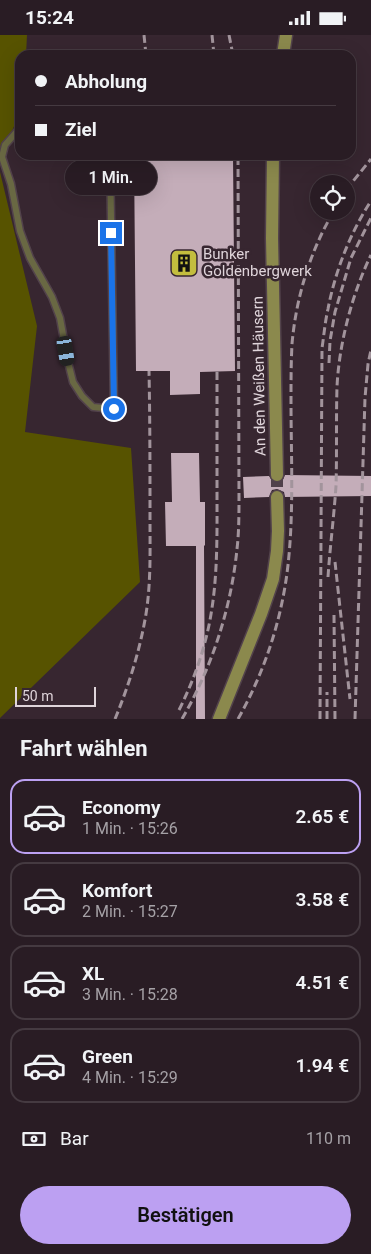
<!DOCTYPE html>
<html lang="de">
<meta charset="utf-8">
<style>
:root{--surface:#291c24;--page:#352931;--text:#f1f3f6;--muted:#a5a1a6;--line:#453a41;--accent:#bca0f2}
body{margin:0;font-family:Roboto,sans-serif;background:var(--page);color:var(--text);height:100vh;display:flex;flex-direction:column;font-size:19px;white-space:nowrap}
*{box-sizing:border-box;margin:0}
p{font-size:16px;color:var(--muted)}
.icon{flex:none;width:28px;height:28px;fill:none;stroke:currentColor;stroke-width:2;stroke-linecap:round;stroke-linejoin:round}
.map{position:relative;height:684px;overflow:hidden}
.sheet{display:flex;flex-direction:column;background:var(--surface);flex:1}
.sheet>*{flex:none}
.top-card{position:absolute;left:15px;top:15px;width:341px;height:110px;border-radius:15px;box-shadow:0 5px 20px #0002,0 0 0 1px var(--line);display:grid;align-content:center;height:110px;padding:0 20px;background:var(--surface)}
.controls{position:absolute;left:310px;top:140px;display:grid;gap:10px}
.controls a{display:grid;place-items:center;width:45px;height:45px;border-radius:50%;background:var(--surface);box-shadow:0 5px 20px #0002,0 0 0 1px var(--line);font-size:25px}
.scale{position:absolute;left:15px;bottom:12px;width:81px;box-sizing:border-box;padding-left:5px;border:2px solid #dfd4da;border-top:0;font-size:14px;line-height:18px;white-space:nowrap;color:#dfd4da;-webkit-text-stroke:4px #372630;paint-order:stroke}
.end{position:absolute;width:22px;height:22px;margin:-11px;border:6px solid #1a73e8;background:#fff;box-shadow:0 0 0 2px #fff}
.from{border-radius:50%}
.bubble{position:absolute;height:35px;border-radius:18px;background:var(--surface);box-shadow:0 5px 20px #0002,0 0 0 1px var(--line);font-size:16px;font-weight:600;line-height:35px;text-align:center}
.car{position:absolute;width:15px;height:30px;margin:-15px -8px;border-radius:6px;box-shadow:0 0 4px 1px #0007;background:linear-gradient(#222 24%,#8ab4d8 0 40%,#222 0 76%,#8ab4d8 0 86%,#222 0)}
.top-card b{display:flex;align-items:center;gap:18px;height:48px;font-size:19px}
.top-card b+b{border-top:1px solid var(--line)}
.top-card i{width:12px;height:12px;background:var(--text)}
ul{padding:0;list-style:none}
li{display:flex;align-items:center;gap:15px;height:75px;margin:0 10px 8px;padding:0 10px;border:2px solid var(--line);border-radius:15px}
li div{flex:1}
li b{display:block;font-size:19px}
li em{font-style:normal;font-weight:600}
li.active{border-color:var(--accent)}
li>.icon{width:45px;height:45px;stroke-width:1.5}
h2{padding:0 20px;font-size:22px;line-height:60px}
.pay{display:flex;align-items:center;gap:12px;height:55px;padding:0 20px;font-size:19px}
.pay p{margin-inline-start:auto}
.action{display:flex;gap:10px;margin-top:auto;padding:10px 20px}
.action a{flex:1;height:58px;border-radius:30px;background:var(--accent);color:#111;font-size:20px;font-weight:600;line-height:58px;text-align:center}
.status{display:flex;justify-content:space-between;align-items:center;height:35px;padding:0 25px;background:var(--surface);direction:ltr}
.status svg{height:14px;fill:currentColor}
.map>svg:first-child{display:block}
</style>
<div class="status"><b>15:24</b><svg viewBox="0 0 49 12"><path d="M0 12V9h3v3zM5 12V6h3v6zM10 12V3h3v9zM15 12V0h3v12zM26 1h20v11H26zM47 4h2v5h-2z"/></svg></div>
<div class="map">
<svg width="371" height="684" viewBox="0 0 371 684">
<rect width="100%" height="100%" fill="#372630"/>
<g fill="#575300">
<path d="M0 0H27L26 20H20V76L0 127Z"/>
<path d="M0 137 37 291 25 397 131 413 140 547 0 683Z"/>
</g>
<g fill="#c4adb9">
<path d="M134 120H233L235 336 200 337V359L170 360V336H136Z"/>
<path d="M171 418H199L200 467H205V510L204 511 205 684H196V511H166L165 467H172Z"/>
<path d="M285 440 371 441V461L285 462 284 457 277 454 272 455 270 459 269 462 244 463 243 442 269 441 273 447 278 448 282 447Z"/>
</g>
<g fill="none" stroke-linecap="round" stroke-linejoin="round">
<path stroke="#50404a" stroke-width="12" stroke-dasharray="12 6" stroke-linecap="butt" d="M277 440V462"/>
<g stroke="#52424b" stroke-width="9">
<path id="lane" d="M20 93 5 110 2 122 11 149 20 196 30 223 52 262 60 283 68 327 73 347 82 361 93 372 114 374 110 120"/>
</g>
<g stroke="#52424b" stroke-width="15">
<g id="secondary">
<path d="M283 20 286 0"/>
<path d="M273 120 272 203 277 440"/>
<path d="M219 684 261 579 273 544 277 516 278 496 277 462"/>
</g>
</g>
<use href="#lane" stroke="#696843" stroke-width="6"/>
<use href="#secondary" stroke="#8b894d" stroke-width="12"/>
<g stroke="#a2949c" stroke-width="3" stroke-dasharray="8 4" stroke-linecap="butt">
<path d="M144 0 146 20"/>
<path d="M212 0 214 20"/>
<path d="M229 0 233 20"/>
<path d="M346 155 371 124"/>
<path d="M329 328 330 306 335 277 351 223 371 183"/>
<path d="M335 527 350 664"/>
<path d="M328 542C330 512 334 481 336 451 337 418 336 385 337 352 339 309 352 259 371 220"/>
<path d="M334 580 335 684"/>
<path d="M179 675C193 647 204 617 210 585 218 542 217 499 217 455 217 416 217 376 217 336"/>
<path d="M115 684C129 650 140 615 146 579 151 547 150 516 150 484 150 435 150 385 149 336"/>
<path d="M182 684C212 632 231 574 237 514 239 497 239 479 239 461L238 120"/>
<path d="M238 684C265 636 282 584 288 530 294 476 291 420 291 366 291 347 291 328 292 309 296 263 310 216 334 176"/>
<path d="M320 684 322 313C324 300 325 287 328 274 335 237 350 198 371 166"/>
<path d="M327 684V657"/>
<path d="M355 684 365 363 368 329 371 315"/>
</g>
</g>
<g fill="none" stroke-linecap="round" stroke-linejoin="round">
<path stroke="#1a73e8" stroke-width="6" d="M111 198 114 374"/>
</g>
<defs>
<g id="building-square" transform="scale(1.4375)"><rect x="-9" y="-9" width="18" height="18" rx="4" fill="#c3bd3e" stroke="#372630"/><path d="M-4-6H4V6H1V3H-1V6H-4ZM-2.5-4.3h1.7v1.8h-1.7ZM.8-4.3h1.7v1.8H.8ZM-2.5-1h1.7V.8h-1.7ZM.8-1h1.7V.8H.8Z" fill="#111"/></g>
</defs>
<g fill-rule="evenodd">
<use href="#building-square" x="184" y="228"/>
</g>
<g text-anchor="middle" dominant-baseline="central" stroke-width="5" stroke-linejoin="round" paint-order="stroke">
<g font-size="15" fill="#dfd4da" stroke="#372630" text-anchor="start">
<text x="203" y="219">Bunker<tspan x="203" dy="17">Goldenbergwerk</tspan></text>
</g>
<g font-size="15" fill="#dfd4da" stroke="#372630">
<text transform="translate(259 341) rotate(-91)">An den Weißen Häusern</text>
</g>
</g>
</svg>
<div class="controls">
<a><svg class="icon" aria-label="locate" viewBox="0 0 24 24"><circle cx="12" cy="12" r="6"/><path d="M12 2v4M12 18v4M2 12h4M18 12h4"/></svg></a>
</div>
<div class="scale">50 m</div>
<i class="end from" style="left:114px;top:374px"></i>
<i class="end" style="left:111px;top:198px"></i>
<div class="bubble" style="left:65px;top:125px;width:92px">1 Min.</div>
<i class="car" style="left:66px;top:316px;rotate:171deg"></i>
<div class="top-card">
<b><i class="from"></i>Abholung</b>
<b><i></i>Ziel</b>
</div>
</div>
<section class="sheet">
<h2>Fahrt wählen</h2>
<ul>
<li class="active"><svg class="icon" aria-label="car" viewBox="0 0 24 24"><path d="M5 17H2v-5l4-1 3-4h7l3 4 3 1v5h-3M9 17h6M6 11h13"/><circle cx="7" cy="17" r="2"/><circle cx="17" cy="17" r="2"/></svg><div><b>Economy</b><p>1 Min. · 15:26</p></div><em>2.65 €</em></li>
<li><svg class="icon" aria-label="car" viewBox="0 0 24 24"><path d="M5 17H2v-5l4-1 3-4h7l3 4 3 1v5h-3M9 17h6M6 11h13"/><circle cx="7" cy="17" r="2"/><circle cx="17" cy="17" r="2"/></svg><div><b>Komfort</b><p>2 Min. · 15:27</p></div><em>3.58 €</em></li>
<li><svg class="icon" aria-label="car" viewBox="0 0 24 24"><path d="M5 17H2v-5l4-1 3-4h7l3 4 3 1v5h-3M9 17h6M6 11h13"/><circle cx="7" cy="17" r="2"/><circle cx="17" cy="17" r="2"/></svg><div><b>XL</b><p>3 Min. · 15:28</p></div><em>4.51 €</em></li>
<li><svg class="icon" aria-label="car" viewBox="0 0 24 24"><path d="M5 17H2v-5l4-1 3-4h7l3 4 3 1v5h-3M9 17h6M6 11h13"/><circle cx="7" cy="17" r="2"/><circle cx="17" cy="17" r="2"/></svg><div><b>Green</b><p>4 Min. · 15:29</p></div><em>1.94 €</em></li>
</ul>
<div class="pay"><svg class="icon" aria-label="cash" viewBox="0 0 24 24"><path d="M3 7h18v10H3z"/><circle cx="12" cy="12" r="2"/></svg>Bar<p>110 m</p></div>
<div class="action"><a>Bestätigen</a></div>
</section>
